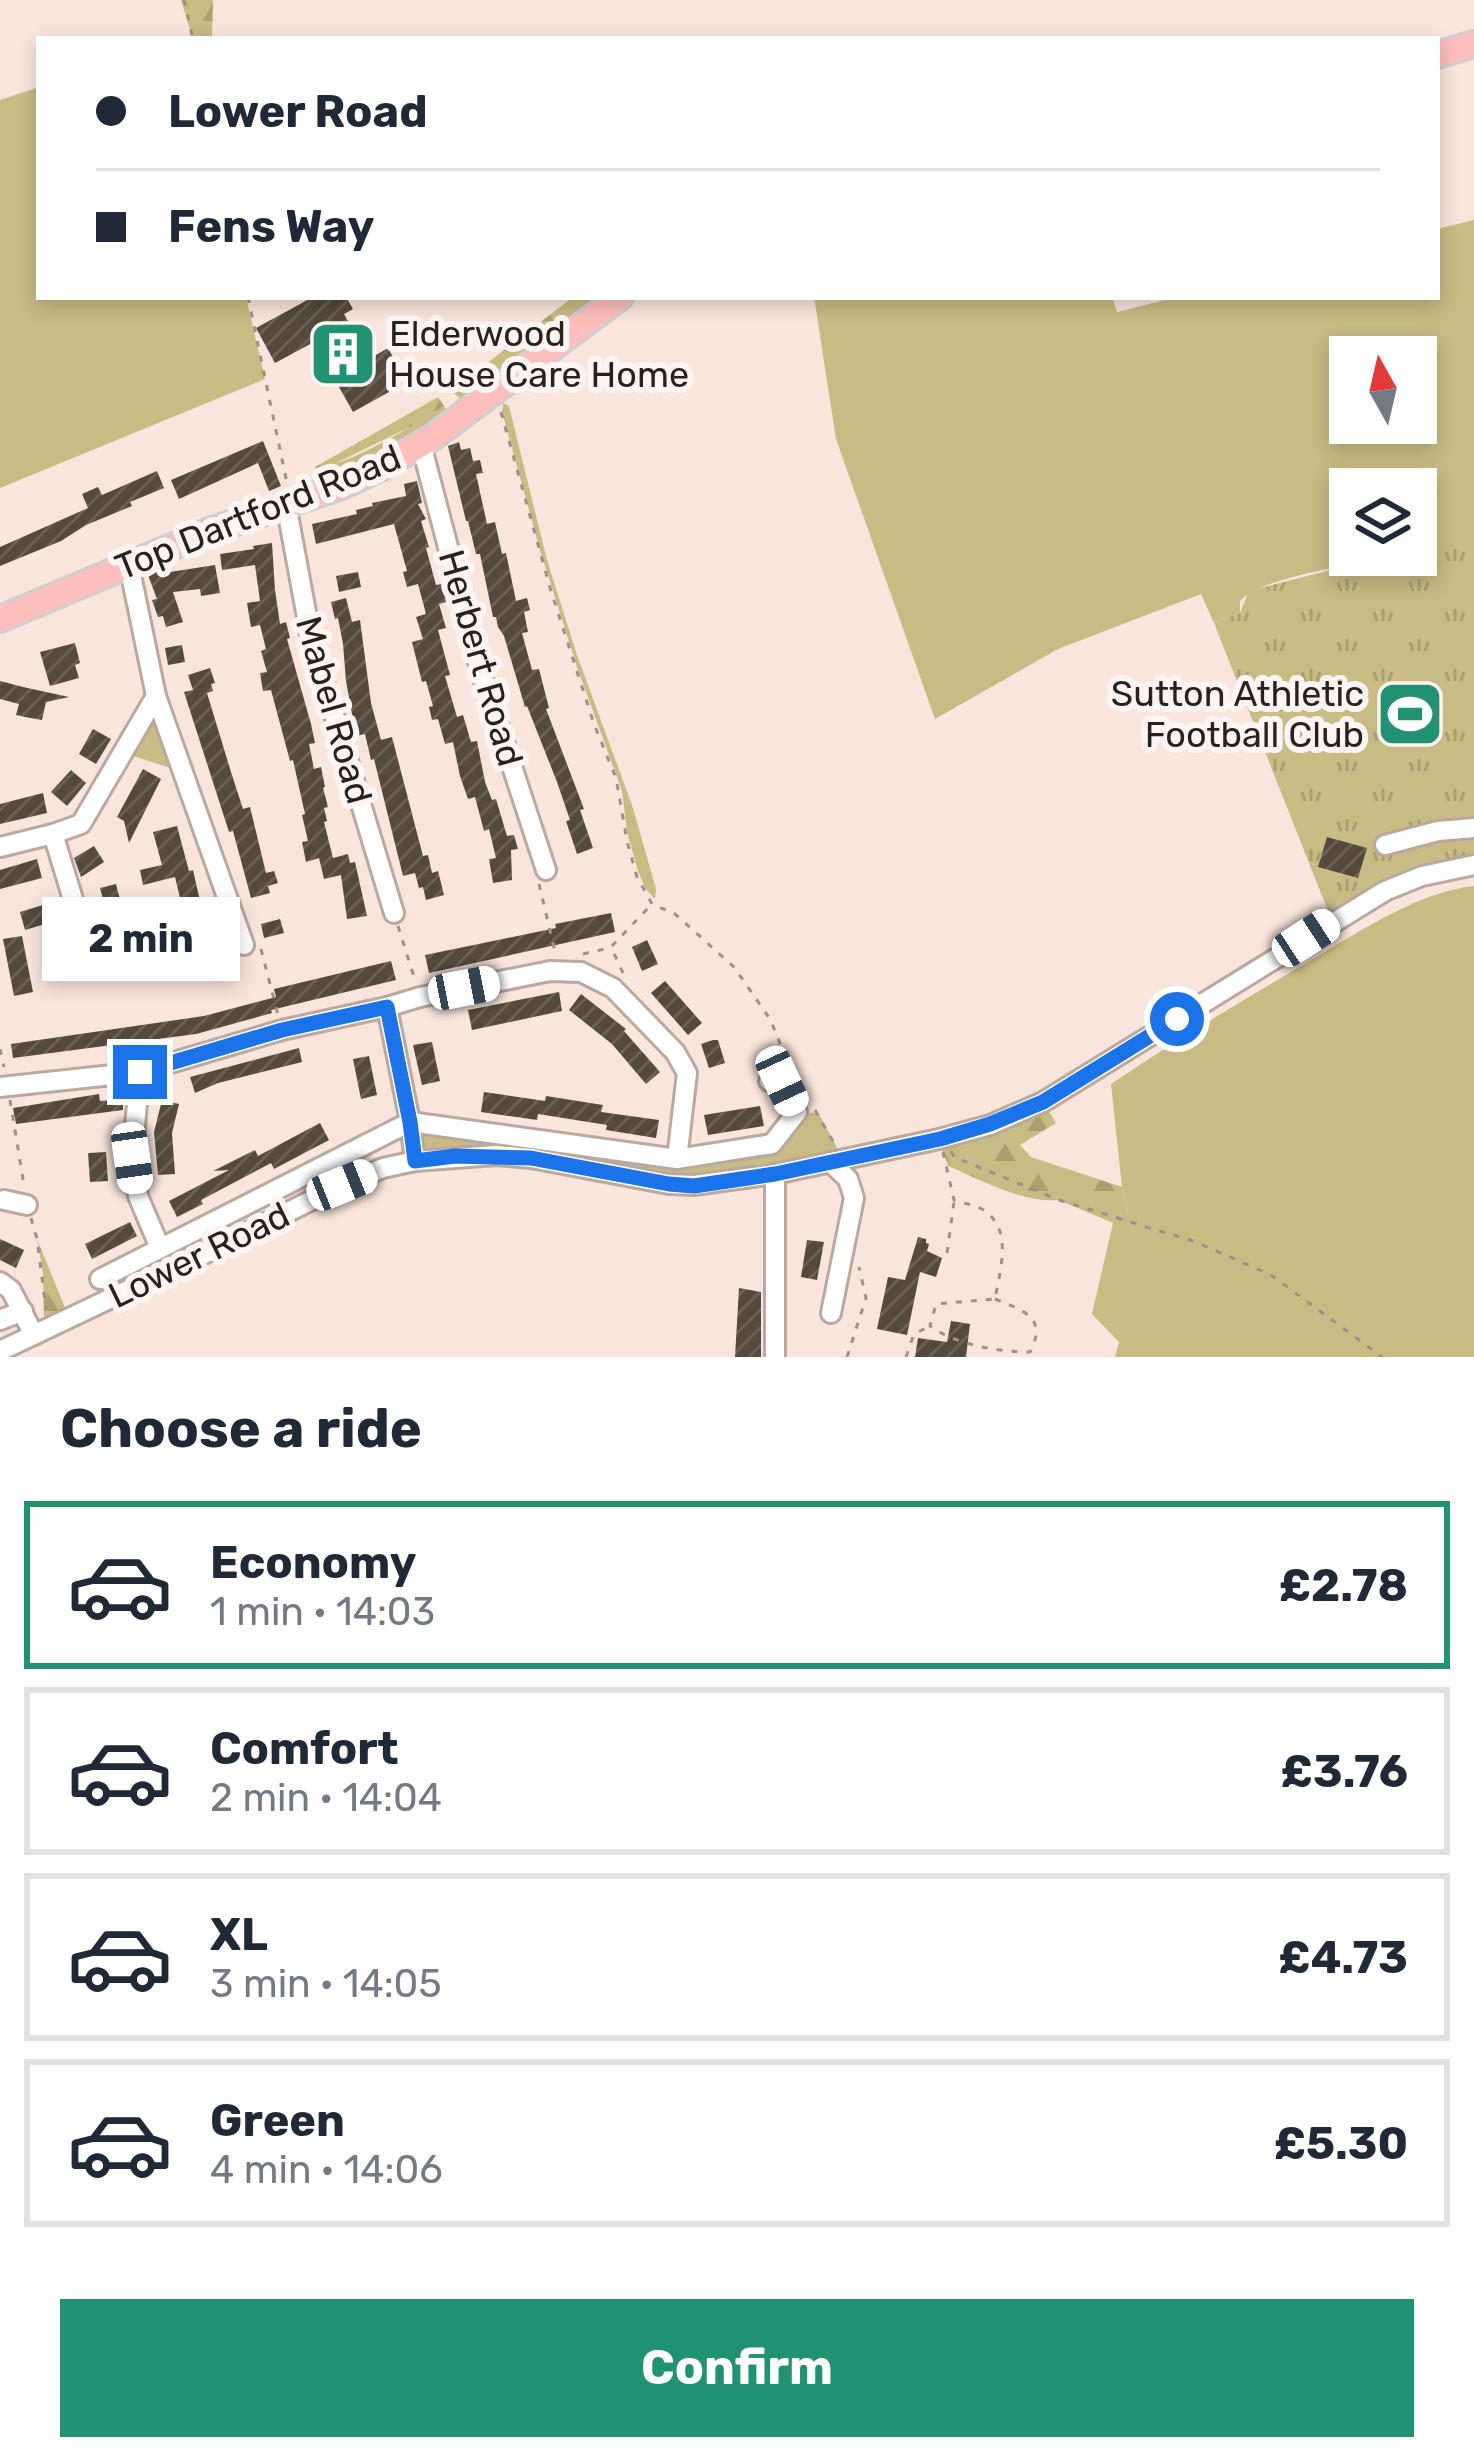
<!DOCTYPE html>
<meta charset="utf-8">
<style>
:root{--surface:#fff;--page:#f2f2f3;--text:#1f2937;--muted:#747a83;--line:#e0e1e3;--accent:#219274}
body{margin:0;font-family:Rubik,sans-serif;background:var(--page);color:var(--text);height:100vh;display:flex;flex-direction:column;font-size:45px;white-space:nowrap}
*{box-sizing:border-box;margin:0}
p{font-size:39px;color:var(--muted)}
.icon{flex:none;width:66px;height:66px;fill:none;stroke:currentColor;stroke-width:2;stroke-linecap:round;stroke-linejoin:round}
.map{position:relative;height:1357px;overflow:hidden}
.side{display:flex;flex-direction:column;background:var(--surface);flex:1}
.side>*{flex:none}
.hud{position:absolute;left:36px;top:36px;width:1404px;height:264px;border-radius:0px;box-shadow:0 6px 18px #0003;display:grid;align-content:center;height:264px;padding:0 60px;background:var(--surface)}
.needle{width:78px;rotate:352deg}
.tools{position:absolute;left:1329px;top:336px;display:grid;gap:24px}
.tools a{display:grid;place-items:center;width:108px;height:108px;border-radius:0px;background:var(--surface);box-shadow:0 6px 18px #0003;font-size:60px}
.end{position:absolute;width:54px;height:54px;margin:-27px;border:15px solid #1a73e8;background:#fff;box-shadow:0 0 0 6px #fff}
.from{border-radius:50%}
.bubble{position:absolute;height:84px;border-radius:0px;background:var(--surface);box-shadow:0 6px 18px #0003;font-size:39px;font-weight:700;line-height:84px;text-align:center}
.car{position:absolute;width:36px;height:72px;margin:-36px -18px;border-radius:15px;box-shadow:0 0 9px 3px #0007;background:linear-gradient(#fff 24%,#345 0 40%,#fff 0 76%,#345 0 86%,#fff 0)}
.hud b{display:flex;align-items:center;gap:42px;height:114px;font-size:45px}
.hud b+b{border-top:3px solid var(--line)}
.hud i{width:30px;height:30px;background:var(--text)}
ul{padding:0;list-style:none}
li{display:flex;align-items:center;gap:36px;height:168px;margin:0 24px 18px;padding:0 36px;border:6px solid var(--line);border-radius:0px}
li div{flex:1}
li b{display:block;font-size:45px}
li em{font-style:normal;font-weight:700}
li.on{border-color:var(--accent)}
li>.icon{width:108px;height:108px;stroke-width:1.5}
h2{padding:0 60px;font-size:54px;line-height:144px}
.cta{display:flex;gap:24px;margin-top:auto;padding:24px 60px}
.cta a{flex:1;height:138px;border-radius:0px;background:var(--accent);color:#fff;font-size:48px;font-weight:700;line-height:138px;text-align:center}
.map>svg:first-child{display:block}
</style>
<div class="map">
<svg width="1474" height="1357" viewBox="0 0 1474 1357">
<defs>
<pattern id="forest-firs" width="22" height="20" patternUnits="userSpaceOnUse" patternTransform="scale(3)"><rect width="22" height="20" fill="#c8bb83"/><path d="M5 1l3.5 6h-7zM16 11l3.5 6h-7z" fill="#aca071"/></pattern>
<pattern id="park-tufts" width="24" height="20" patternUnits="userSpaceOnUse" patternTransform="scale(3)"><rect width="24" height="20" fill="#c8bb83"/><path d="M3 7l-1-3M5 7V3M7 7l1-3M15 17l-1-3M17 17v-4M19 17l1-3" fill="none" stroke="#aca071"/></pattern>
<pattern id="building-hatch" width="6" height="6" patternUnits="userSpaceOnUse" patternTransform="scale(3)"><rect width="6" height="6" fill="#54493c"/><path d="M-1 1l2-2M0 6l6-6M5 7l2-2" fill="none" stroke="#696056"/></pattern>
</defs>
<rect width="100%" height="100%" fill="#f9e5db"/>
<g fill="#c8bb83" fill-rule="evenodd">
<path d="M39 87V297H246L265 379 0 488V100Z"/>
<path d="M1474 220V534L1416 550V489H1350V555H1398C1361 565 1263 575 1240 601V613L1214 623 1201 594 1058 649 935 719 836 439 814 297H1112L1117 312 1177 297H1437V229ZM1350 357H1416V423H1350Z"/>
<path d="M503 403 509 406 547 560 577 655 633 808 656 889 655 899 645 888 638 871 627 832 622 791 577 667 540 550 502 412Z"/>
<path d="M444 406 449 415 376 460 322 482 316 479 315 467C342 470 419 422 444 406Z"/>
<path d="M156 696 183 772 124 753Z"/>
<path d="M1474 886V1357H1115L1119 1342 1092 1314 1113 1223 1128 1211 1122 1187 1111 1084C1178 1039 1246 998 1315 958 1360 931 1421 891 1474 886Z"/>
<path d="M818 1112 843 1159 715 1182 531 1158 415 1161 411 1123 677 1160 782 1142 801 1114Z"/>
</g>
<g fill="url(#forest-firs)">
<path d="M181 0H213L212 39H193Z"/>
<path d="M573 297H601L498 376 462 400 451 391Z"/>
<path d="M438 397 444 406 416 424 324 469 315 467Z"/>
<path d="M1043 1102 1056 1123 1020 1145 1031 1157 1122 1187 1128 1212 1113 1223 1059 1200C1022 1203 981 1180 948 1166L939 1139Z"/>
<path d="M37 1239 66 1310 44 1321 43 1273Z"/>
</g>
<path fill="url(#park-tufts)" d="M1474 533V865L1461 867 1332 921 1214 623 1240 613 1249 591 1389 555H1416V548Z"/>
<g fill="url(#building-hatch)">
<path d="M313 297H346L353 309 344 314 369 359 388 348 407 382 353 412 314 342 275 363 256 328Z"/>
<path d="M263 441 281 486 269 491 258 463 179 499 171 480Z"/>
<path d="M459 442 461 450 470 448 473 461 480 460 483 473 476 474 487 524 495 522 502 554 506 553 516 601 527 598 530 610 524 612 528 632 522 633 532 670 539 669 549 708 546 709 584 809 580 810 593 848 577 854 566 821 570 820 557 782 527 706 525 707 504 636 498 627 496 617H493L480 554H476L468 521H466L448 446Z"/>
<path d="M157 471 164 488 130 502 132 506 86 525 61 541 0 566V547L88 508 82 494 98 487 102 495Z"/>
<path d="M417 481 422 503 418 504 426 519 421 521 429 547 426 548 436 585 442 584 446 602 439 604 446 628 438 630 450 675 445 676 457 717 463 715 471 742 477 741 485 782 492 800 496 799 507 836 514 835 518 849 511 850 512 880 493 883 489 859 496 858 489 829 484 831 475 797 468 799 460 776 453 742 445 744 438 719 432 720 429 707 433 706 426 681 422 682 412 642 423 639 416 617 426 614 418 584 407 587 403 572 407 571 394 524 316 544 312 524 357 514 356 510 373 506 372 503 406 496 404 484Z"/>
<path d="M272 543 275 590 280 624 286 622 290 638 287 639 311 724 315 743 309 744 314 769 321 767 325 787 323 788 328 807 324 808 327 821 324 822 333 858 348 854 350 863 355 862 367 916 347 919 341 875 324 879 319 858 306 862 302 842 308 841 302 815 305 814 293 760 290 761 271 690 263 691 260 673 267 672 261 651 266 649 260 625 251 627 247 603 260 601 255 565 222 570 220 554 254 549 253 546Z"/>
<path d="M215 565 220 593 201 596 200 589 173 592 183 622 166 627 163 616 158 617 152 600 157 599 148 575 168 566 170 572Z"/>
<path d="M358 572 361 587 339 592 336 576Z"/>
<path d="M346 598 352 622 360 620 371 703 381 740 392 737 423 856 428 855 432 873 438 871 444 895 426 900 423 887 419 888 415 873 403 876 374 759 371 760 365 734 356 736 346 681 343 644 338 618 335 619 331 602Z"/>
<path d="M75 643 80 663 75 665 79 678 50 686 40 652Z"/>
<path d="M182 645 185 662 168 665 165 648Z"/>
<path d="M210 668 215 683 211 684 213 691 207 693 231 772 243 809 250 807 266 873 274 871 278 883 268 886 270 893 251 898 233 831 229 832 184 692 193 690 188 675Z"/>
<path d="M0 681 23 687 69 697 46 702 42 720 25 717 16 715 19 704 0 699Z"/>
<path d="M93 729 111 739 96 764 79 754Z"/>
<path d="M143 769 161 779 129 843 124 821 117 817Z"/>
<path d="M71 770 86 783 67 806 51 792Z"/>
<path d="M43 793 47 813 0 824V804Z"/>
<path d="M177 826 189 871 193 870 206 927 216 953 197 959 189 935 168 941 164 927 179 923 174 903 181 902 175 877 143 885 140 870 162 865 153 832Z"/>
<path d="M1327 837 1367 848 1358 878 1318 867Z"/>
<path d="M94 846 104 862 81 877 74 858Z"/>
<path d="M37 859 42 878 0 889V870Z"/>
<path d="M116 884 130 940 115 944 113 937 102 940 98 924 109 921 100 888Z"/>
<path d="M46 904 52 922 25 930 20 912Z"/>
<path d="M611 913 615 932 429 973 425 955 556 928 555 924Z"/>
<path d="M280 919 284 933 264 938 261 924Z"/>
<path d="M22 936 33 992 14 996 3 939Z"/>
<path d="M647 940 658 964 642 971 632 947Z"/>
<path d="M391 961 396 980 271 1010 272 1013 196 1034 13 1058 11 1044 204 1016 276 997 274 989Z"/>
<path d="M665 981 702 1023 688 1035 651 993Z"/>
<path d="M559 992 562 1011 472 1030 468 1010Z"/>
<path d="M581 994 626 1029 624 1031 660 1072 646 1084 612 1044 569 1010Z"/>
<path d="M713 1040H718L725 1063 709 1068 701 1044Z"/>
<path d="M432 1042 440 1081 422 1085 413 1045Z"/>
<path d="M299 1048 302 1062 218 1083 195 1093 190 1077Z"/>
<path d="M369 1056 377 1095 361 1099 353 1059Z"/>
<path d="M484 1092 545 1101 546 1096 603 1105 601 1112 659 1120 656 1138 606 1130 607 1125 557 1117 538 1114 537 1120 481 1112Z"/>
<path d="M99 1094 100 1101 123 1099V1110L16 1124 13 1108Z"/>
<path d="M162 1100 179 1104 172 1133 175 1174 158 1175 154 1132Z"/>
<path d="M760 1106 764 1126 708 1135 704 1115Z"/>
<path d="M320 1123 329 1140 274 1169 271 1163 201 1200 203 1204 177 1217 169 1201 229 1170 213 1171 255 1150 258 1156Z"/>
<path d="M106 1152 108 1181 90 1182 88 1153Z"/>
<path d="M130 1222 137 1236 92 1259 85 1244Z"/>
<path d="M918 1237 926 1239V1243L929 1244 927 1251 942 1258 936 1277 920 1272 907 1335 877 1329 888 1277 905 1280Z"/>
<path d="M0 1239 24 1250 16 1268 0 1260Z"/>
<path d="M807 1240 824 1242 817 1280 801 1277Z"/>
<path d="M739 1288 761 1292V1357H735Z"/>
<path d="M951 1321 970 1324 966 1357H915L918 1338 947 1342Z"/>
</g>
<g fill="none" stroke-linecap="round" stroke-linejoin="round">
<g stroke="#bba89f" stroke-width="24">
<g id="minor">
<path d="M421 444 480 669 546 870"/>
<path d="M286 504 311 639 394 913"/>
<path d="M129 565 156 696 244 945"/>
<path d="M53 834 72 896 85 955"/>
<path d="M1385 845 1438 831 1474 828"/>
<path d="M0 847 53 834 81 824 156 696"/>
<path d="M387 1007 410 1122 415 1161"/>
<path d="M140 1072 132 1158 138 1196 160 1248"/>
<path d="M0 1087 140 1072 282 1030 387 1007 420 997 550 971 581 972 613 988 675 1052 687 1073 677 1159"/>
<path d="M830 1162 848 1179 854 1198 831 1313"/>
<path d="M4 1200 27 1205"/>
<path d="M100 1279 410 1122 677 1159 772 1144 797 1112 782 1080 769 1081"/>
<path d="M0 1282 11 1290 34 1335"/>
<path d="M0 1320 23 1311"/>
<path d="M0 1351 206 1253 342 1185 383 1168 415 1161 496 1155 531 1158 669 1184 694 1185 775 1174 939 1139 990 1125 1043 1102 1385 891 1422 876 1474 865"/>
<path d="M775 1357V1174"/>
</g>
</g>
<g stroke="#d0cece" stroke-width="30">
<g id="major">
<path d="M1437 55 1474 44"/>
<path d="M0 619 207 532 344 485 382 467 433 437 620 297"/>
</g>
</g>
<g stroke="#9f918a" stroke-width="3" stroke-dasharray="6 9" stroke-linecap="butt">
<path d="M184 0 193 39"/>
<path d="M248 297 287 483"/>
<path d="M501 412 551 591 594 724 616 778 627 841 637 877 652 904 675 914 734 967 770 1019 789 1065"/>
<path d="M539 884 556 956"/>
<path d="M398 926 415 980"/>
<path d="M261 949 278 1015"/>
<path d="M583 954 609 948"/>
<path d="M623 973 611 947 651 905"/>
<path d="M0 1049 4 1067"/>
<path d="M10 1100 24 1185"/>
<path d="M815 1110 834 1143"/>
<path d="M951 1151 954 1157 1059 1200 1196 1242 1271 1275 1382 1357"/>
<path d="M943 1152 954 1200C963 1203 974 1205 982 1209 1014 1228 1000 1270 995 1299"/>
<path d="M31 1218 37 1239 46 1309"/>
<path d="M947 1253 954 1202"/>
<path d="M995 1299C1024 1311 1048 1317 1030 1352 999 1352 956 1345 930 1326L936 1304Z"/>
<path d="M847 1357 866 1298 859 1267"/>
<path d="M906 1357 914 1334 928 1327"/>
</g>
<use href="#minor" stroke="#fff" stroke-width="18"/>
<use href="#major" stroke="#fdbfbc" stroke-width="24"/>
</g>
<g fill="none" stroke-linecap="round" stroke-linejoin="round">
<path stroke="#1a73e8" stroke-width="15" d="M140 1072 282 1030 387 1007 410 1122 415 1161 455 1156 531 1158 669 1184 694 1186 775 1174 940 1139 990 1124 1043 1102 1177 1019"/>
</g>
<defs>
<g id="building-square" transform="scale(3.45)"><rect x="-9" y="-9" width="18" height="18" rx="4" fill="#219274" stroke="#fdf5f1"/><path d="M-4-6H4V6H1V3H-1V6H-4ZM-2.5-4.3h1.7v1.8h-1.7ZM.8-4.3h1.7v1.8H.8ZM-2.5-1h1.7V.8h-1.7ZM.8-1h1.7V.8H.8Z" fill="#fff"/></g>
<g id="stadium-square" transform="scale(3.45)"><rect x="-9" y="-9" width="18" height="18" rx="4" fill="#219274" stroke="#fdf5f1"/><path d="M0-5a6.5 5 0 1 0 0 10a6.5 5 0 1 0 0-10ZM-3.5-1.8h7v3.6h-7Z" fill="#fff"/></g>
</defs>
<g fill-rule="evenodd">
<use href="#building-square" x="343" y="354"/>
<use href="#stadium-square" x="1410" y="714"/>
</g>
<g text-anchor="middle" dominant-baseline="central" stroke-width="12" stroke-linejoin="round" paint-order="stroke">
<g font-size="36" fill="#28211e" stroke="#fdf5f1" text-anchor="start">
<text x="389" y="333">Elderwood<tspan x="389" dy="41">House Care Home</tspan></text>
<text x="1364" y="693" text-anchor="end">Sutton Athletic<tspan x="1364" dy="41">Football Club</tspan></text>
</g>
<g font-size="36" fill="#28211e" stroke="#fdf5f1">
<text transform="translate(258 512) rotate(-22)">Top Dartford Road</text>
<text transform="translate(481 658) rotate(74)">Herbert Road</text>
<text transform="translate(334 710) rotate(74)">Mabel Road</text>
<text transform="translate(199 1255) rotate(-26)">Lower Road</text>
</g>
</g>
</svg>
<div class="tools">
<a><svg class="needle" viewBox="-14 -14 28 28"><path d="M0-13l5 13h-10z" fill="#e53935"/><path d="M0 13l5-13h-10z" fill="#747a83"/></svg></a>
<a><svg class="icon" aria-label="layers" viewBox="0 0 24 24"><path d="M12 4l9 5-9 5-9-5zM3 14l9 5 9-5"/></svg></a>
</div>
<i class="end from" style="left:1177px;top:1019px"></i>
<i class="end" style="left:140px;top:1072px"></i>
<div class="bubble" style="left:42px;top:897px;width:198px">2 min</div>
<i class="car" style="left:1306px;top:938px;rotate:57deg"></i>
<i class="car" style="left:464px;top:988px;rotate:79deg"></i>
<i class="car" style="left:782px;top:1081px;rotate:155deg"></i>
<i class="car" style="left:132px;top:1158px;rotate:172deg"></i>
<i class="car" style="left:342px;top:1185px;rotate:68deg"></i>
<div class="hud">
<b><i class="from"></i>Lower Road</b>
<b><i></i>Fens Way</b>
</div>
</div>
<section class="side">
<h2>Choose a ride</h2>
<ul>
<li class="on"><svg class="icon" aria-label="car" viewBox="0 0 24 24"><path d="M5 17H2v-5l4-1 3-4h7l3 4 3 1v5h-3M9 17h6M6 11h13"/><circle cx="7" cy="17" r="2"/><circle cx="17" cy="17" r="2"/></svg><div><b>Economy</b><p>1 min · 14:03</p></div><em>£2.78</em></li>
<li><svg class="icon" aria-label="car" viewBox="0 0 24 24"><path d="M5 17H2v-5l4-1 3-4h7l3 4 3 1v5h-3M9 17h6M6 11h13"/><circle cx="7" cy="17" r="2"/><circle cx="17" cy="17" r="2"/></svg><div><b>Comfort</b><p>2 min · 14:04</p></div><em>£3.76</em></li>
<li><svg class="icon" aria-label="car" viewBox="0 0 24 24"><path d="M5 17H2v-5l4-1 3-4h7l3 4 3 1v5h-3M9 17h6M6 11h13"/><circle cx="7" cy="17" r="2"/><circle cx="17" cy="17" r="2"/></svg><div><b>XL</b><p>3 min · 14:05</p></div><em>£4.73</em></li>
<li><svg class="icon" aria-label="car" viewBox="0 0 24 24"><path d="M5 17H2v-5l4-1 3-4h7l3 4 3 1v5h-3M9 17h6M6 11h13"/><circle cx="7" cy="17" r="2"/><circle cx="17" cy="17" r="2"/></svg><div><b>Green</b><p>4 min · 14:06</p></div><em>£5.30</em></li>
</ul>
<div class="cta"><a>Confirm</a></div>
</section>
